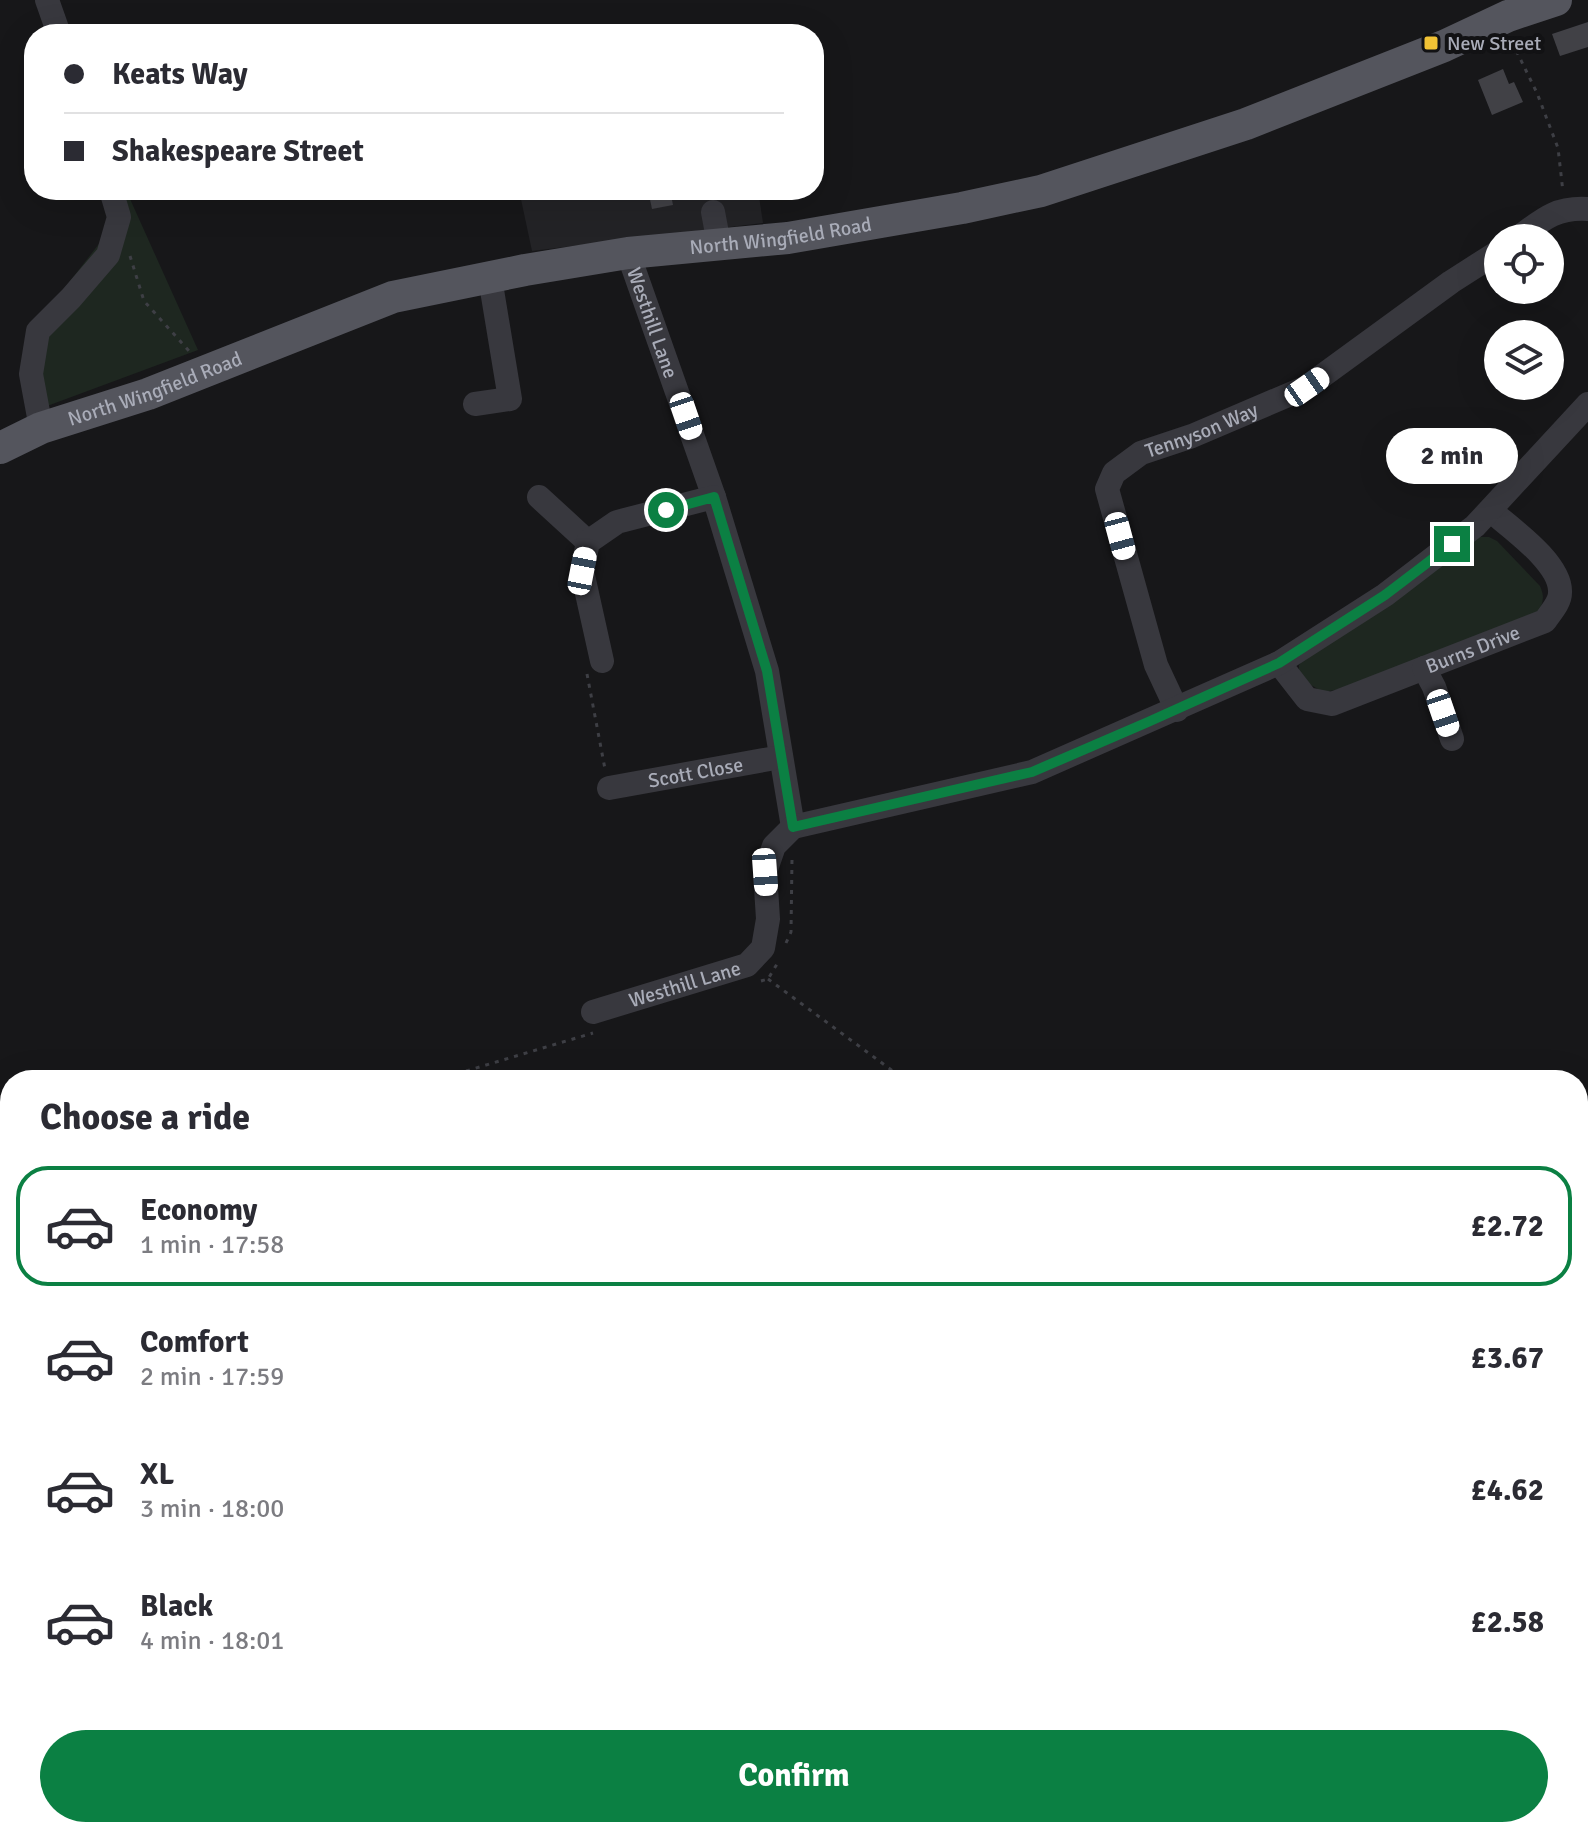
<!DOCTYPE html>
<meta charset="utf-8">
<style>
:root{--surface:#fff;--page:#f2f2f3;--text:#2b2b33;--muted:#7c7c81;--line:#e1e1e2;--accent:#0b8043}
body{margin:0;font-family:Signika,sans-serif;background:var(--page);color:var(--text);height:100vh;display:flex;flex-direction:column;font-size:30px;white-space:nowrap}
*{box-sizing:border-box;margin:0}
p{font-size:26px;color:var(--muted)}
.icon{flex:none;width:44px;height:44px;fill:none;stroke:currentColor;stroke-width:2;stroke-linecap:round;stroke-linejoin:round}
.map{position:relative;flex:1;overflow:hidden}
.drawer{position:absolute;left:0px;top:1070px;width:1588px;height:768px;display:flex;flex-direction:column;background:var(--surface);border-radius:32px 32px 0 0;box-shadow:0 8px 32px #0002}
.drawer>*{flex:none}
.guide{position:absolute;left:24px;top:24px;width:800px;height:176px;border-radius:32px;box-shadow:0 8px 32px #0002;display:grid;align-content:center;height:176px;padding:0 40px;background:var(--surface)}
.tools{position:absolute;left:1484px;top:224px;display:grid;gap:16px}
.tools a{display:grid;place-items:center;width:80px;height:80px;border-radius:50%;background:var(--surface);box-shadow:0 8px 32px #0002;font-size:40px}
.end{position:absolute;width:36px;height:36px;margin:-18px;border:10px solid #0b8043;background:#fff;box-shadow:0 0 0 4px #fff}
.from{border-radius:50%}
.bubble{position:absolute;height:56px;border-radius:28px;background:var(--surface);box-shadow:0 8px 32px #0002;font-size:26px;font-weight:700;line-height:56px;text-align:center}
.car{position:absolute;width:24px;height:48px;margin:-24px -12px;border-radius:10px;box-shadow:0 0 6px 2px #0007;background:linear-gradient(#fff 24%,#345 0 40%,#fff 0 76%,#345 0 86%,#fff 0)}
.guide b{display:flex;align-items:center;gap:28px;height:76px;font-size:30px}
.guide b+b{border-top:2px solid var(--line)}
.guide i{width:20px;height:20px;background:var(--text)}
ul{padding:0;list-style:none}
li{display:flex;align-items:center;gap:24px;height:120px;margin:0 16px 12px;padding:0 24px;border:4px solid transparent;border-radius:32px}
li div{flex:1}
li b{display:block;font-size:30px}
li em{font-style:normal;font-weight:700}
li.on{border-color:var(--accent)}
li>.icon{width:72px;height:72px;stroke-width:1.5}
h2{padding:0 40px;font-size:36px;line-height:96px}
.action{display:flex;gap:16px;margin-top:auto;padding:16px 40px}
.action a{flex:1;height:92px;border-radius:48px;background:var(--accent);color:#fff;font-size:32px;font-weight:700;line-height:92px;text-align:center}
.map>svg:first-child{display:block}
</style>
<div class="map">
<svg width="1588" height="1838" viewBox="0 0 1588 1838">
<rect width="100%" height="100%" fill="#171719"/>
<path fill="#232326" d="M519 190H758L763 223 532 251Z"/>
<g fill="#1e2720">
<path d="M104 190H126L198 350 31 412 33 329 105 236 110 210Z"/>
<path d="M1478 537H1489L1497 541 1540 586C1545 597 1543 603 1538 614L1342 689 1323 692 1299 678V665L1308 653Z"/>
<path d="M1588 1309V1359L1578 1366V1320Z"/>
<path d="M447 1828H1573L1575 1838H388Z"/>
</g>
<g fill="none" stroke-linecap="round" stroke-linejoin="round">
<g stroke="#2c343d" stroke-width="5">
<path d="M876 1838C901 1830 921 1832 946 1838"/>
<path d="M1054 1838C1098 1828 1144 1838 1185 1828"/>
</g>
<g stroke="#2c343d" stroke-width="32">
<path d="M1578 1452 1588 1453"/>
<path d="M0 1645 10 1643"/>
</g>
</g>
<g fill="#414146">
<path d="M1588 22V47L1560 56 1552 34Z"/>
<path d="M1503 69 1509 84 1514 82 1523 102 1492 115 1478 80Z"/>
<path d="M648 190H670L673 205 652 209Z"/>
</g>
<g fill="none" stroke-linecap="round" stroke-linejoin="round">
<g stroke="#3e3f45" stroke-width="3" stroke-dasharray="4 6" stroke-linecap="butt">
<path d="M1512 42 1537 93 1558 148 1563 192"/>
<path d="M130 256 144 301 190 352"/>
<path d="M587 674 605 769"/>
<path d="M786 943 791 932 792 859"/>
<path d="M768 979 905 1080"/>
<path d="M761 981 768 979 777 964"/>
<path d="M286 1080 299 1071 309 1078"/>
<path d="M287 1080 446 1077 593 1033"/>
<path d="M1578 1096 1588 1095"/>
<path d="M0 1107 10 1105"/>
<path d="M1578 1500 1588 1499"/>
<path d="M1578 1656H1588"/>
<path d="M1578 1812 1584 1838"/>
<path d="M1354 1838 1458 1828"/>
</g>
<g stroke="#38383e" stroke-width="24">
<path d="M47 0 59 34"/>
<path d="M713 212 719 244"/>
<path d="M1518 238C1543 219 1556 207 1588 209"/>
<path id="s1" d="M628 253 714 497 767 671 793 827"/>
<path d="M475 404 510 399 490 278"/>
<path d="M41 428 31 374 38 331 71 298 108 255 119 217 111 190"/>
<path d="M539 497 588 542"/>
<path d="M602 661 582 571 588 542 617 522 714 497"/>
<path id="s2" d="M1279 663 1307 699 1332 704 1545 621C1550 613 1560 603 1560 593 1562 564 1512 529 1491 511"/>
<path d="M1424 668 1434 687 1452 739"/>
<path id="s3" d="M1177 710 1156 665 1107 489 1114 473 1141 453 1192 436 1307 387 1451 282 1498 252"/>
<path id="s4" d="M609 788 781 757"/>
<path d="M793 827 1032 772 1279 663 1385 595 1475 526 1588 404"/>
<path id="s5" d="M593 1012 747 965 763 948 768 919 765 872 774 846 793 827"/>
<path d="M1578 1372 1588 1362"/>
<path d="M0 1791 10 1793"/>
</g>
<path stroke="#54555d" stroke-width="32" id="s6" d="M0 448 41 428 148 394 393 297 525 270 628 253 788 238 962 208 1041 191 1246 124 1444 46 1508 16 1556 0"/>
<g stroke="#4b4c53" stroke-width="8">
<g id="rail">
<path d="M1578 1601 1588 1600"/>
<path d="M1578 1621 1588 1620"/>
<path d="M213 1838 260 1828"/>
<path d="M257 1838 302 1828"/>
<path d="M293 1838 339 1828"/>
<path d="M335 1838 380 1828"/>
</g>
</g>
<use href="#rail" stroke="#121214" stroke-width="5" stroke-dasharray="15" stroke-linecap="butt"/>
</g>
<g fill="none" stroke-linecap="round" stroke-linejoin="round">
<path stroke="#0b8043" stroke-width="10" d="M666 510 714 497 767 671 793 827 1032 772 1148 722 1279 663 1385 595 1452 544"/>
</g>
<rect fill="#f2c335" stroke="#121214" stroke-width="3" x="1423" y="35" width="16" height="16" rx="4"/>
<g text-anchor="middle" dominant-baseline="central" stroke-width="8" stroke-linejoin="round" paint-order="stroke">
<g font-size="20" fill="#a9acb8" stroke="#121214" text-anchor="start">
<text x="1447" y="43">New Street</text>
</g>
<g font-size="20" fill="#a9acb8" stroke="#121214">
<text stroke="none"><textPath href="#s6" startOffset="814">North Wingfield Road</textPath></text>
<text stroke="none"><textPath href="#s1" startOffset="74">Westhill Lane</textPath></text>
<text stroke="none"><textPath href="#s6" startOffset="166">North Wingfield Road</textPath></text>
<text stroke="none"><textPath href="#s3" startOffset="348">Tennyson Way</textPath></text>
<text stroke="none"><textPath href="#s2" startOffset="222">Burns Drive</textPath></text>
<text stroke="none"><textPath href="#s4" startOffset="88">Scott Close</textPath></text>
<text stroke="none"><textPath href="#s5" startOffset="96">Westhill Lane</textPath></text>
</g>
</g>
</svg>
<div class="tools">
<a><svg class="icon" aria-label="locate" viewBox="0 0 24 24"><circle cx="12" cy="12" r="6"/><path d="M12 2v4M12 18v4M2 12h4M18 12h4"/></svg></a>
<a><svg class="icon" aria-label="layers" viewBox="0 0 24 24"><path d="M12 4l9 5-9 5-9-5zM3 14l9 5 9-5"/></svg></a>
</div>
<i class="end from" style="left:666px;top:510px"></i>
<i class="end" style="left:1452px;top:544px"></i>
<div class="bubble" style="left:1386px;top:428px;width:132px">2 min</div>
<i class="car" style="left:1307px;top:387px;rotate:55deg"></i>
<i class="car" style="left:686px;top:416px;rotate:161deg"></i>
<i class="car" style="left:1120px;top:536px;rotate:165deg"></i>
<i class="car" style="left:582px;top:571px;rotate:11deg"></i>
<i class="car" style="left:1443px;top:713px;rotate:161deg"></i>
<i class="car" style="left:765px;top:872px;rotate:176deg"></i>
<div class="guide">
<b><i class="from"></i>Keats Way</b>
<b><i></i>Shakespeare Street</b>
</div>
<section class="drawer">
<h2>Choose a ride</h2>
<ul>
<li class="on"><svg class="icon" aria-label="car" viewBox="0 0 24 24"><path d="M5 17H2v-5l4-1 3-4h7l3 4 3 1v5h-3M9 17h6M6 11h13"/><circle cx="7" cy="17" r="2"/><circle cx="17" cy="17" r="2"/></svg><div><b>Economy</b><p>1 min · 17:58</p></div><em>£2.72</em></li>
<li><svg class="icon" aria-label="car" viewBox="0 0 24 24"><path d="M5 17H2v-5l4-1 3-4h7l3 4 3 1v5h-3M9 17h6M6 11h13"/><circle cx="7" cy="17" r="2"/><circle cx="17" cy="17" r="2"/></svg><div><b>Comfort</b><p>2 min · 17:59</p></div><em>£3.67</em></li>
<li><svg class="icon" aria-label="car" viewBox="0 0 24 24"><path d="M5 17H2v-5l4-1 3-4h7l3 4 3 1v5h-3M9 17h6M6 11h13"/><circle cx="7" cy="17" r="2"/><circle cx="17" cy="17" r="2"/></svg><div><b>XL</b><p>3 min · 18:00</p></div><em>£4.62</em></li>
<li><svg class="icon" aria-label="car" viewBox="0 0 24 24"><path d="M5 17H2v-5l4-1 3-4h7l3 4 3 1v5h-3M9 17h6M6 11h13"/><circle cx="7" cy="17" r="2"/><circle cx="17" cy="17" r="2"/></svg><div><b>Black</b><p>4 min · 18:01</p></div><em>£2.58</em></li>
</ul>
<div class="action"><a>Confirm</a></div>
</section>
</div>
